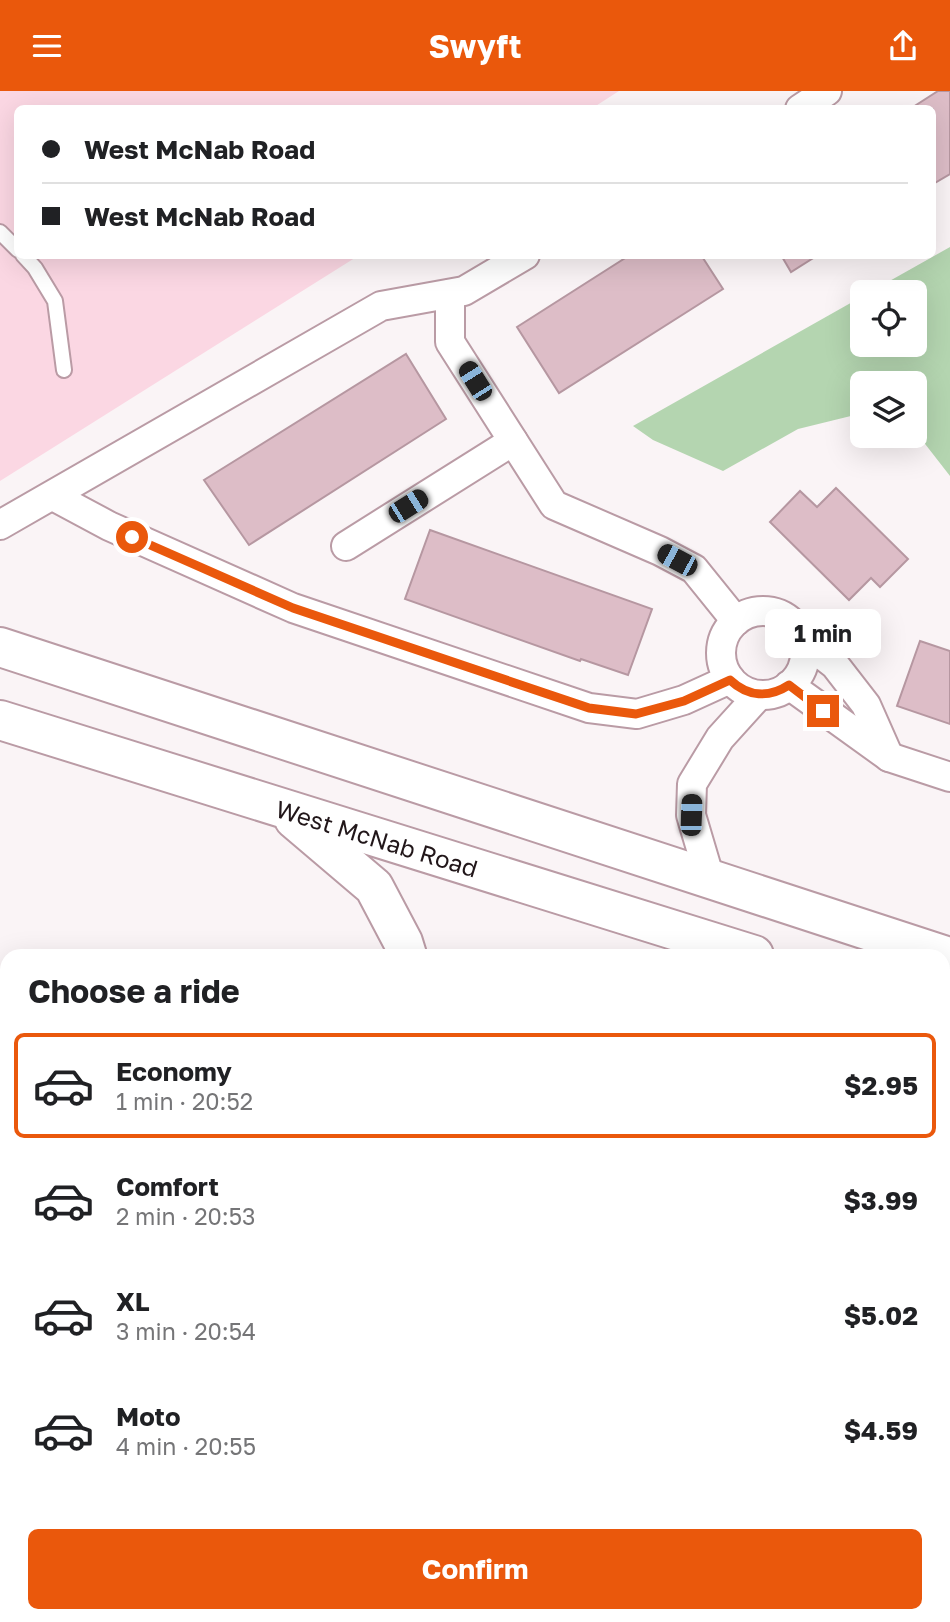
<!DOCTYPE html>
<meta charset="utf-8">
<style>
:root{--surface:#fff;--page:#f2f2f2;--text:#202124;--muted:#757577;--line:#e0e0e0;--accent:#ea580c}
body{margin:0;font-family:"Golos Text",sans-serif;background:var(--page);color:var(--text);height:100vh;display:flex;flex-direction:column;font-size:26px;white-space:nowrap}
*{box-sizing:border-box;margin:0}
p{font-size:23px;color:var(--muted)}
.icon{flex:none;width:38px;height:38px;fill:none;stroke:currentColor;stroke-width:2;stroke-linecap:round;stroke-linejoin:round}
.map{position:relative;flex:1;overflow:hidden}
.panel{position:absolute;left:0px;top:858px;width:950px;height:674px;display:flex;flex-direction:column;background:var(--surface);border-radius:21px 21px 0 0;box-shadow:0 7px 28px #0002}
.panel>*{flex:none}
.guide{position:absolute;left:14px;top:14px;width:922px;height:154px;border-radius:10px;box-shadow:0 7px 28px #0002;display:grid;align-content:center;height:154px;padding:0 28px;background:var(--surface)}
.buttons{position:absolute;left:850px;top:189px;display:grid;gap:14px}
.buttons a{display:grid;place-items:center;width:77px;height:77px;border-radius:10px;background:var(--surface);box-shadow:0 7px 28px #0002;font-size:35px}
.end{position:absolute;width:32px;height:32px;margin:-16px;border:9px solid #ea580c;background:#fff;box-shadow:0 0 0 4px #fff}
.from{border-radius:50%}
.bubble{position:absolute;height:49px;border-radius:10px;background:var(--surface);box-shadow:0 7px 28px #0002;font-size:23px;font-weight:700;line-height:49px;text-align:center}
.car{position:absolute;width:21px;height:42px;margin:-21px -10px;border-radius:9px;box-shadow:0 0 5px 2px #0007;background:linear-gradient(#222 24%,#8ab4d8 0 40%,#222 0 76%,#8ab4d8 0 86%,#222 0)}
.guide b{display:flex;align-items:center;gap:24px;height:66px;font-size:26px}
.guide b+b{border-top:2px solid var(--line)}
.guide i{width:18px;height:18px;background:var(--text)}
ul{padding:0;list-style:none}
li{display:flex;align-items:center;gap:21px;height:105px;margin:0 14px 10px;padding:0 14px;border:4px solid transparent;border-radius:10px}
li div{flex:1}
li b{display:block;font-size:26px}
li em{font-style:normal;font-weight:700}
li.active{border-color:var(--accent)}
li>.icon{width:63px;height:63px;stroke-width:1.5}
h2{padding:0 28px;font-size:32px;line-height:84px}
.action{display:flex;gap:14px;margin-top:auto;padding:14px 28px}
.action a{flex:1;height:80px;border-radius:10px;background:var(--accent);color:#fff;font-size:28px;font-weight:700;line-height:80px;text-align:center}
header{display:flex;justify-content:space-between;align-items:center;height:91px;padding:0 28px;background:var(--accent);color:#fff;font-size:32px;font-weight:700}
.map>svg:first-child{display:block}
</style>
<header><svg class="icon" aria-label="menu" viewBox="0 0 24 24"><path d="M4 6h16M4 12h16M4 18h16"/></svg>Swyft<svg class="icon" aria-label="share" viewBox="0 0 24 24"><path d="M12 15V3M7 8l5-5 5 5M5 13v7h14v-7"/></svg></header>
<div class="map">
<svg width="950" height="1531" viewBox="0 0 950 1531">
<rect width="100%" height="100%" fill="#faf4f6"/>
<path fill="#fbd7e3" d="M0 0H619L591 18H18V164L358 165 0 390Z"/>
<path fill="#b4d5b0" d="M950 156V385L915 340V292H863V322L798 338 723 380 653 349 633 335 863 205V254H915V201H870Z"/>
<g fill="#ddbdc7" stroke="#b697a1" stroke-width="2">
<path d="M938 0H950V83L933 93V18H910Z"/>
<path d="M630 164H701L723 198 559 302 517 236Z"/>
<path d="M781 164H818L791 181Z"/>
<path d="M406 263 446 328 249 454 204 389Z"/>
<path d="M836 397 908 468 880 496 871 487 849 509 770 431 800 400 817 416Z"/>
<path d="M430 439 652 518 628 584 581 568 580 570 405 508Z"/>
<path d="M920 550 950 560V633L897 615Z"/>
<path d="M943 1131 950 1133V1210L943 1208Z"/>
<path d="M7 1397V1492L0 1481V1401Z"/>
<path d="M943 1399 950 1410V1531H938L933 1524H943Z"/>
<path d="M28 1524H88L77 1531H33Z"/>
<path d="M552 1524H647L652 1531H557Z"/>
</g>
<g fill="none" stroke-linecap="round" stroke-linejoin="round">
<g stroke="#ba9ba5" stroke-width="18">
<g id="service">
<path d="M0 141 18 159"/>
<path d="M23 164 35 177 55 210 64 279"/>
<path d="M0 1237 7 1247"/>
</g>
</g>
<g stroke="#ba9ba5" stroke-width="32">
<g id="minor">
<path d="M800 18 827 0"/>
<path d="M450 203V251L554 414 660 460 694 478 736 530"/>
<path d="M53 405 109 435 293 517 589 617 637 623 684 609 730 588"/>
<path d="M0 434 381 215 464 200 525 164"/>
<path d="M346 455 513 350"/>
<circle cx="763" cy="562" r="42"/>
<path d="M803 549 835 574 866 614 889 666"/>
<path d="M789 594 889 666 950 686"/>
<path d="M710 788 691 724 692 693 720 647 759 604"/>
<path d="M943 1086 950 1088"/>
<path d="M0 1270 7 1265"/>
<path d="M0 1322 7 1317"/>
<path d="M695 1524 700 1531"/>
<path d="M791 1524 795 1531"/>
<path d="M877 1524 881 1531"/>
</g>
</g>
<g stroke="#ba9ba5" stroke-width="42">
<g id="primary">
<path d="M0 556 943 864"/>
<path d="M0 629 754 864"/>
<path d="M294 728 374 796 403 851 407 864"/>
<path d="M0 919 7 930"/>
<path d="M943 924 950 926"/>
<path d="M0 1070 7 1080"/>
<path d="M298 1524 302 1531"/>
<path d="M396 1524 400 1531"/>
</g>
</g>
<use href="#service" stroke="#fff" stroke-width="14"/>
<use href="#minor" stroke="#fff" stroke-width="28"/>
<use href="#primary" stroke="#fff" stroke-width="38"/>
</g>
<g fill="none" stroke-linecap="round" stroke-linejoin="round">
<path stroke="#ea580c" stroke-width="9" d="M132 446 293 517 589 617 636 623 684 610 730 589C748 606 769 607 789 594L823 620"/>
</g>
<g text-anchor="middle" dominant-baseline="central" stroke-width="5" stroke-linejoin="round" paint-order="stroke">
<g font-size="24" fill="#211619" stroke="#fff">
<text transform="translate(377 747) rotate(17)">West McNab Road</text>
</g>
</g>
</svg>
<div class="buttons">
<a><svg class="icon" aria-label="locate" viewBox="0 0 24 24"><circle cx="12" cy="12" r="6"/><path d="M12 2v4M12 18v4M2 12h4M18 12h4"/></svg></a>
<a><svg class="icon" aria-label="layers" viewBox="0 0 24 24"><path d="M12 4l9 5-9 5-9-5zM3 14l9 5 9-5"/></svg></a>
</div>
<i class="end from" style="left:132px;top:446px"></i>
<i class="end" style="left:823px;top:620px"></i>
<div class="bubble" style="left:765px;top:518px;width:116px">1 min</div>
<i class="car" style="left:475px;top:290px;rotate:328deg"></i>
<i class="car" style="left:408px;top:415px;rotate:58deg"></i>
<i class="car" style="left:677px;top:469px;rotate:298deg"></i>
<i class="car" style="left:691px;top:724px;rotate:2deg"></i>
<div class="guide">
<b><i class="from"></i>West McNab Road</b>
<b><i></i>West McNab Road</b>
</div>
<section class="panel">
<h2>Choose a ride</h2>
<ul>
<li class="active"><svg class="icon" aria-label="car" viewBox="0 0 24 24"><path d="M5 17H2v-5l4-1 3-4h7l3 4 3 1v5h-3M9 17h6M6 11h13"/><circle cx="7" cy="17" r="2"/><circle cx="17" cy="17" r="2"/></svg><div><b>Economy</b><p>1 min · 20:52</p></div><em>$2.95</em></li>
<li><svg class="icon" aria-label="car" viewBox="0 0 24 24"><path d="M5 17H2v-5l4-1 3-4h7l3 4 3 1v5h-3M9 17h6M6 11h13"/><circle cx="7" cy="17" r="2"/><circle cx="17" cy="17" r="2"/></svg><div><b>Comfort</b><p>2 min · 20:53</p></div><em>$3.99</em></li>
<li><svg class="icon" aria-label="car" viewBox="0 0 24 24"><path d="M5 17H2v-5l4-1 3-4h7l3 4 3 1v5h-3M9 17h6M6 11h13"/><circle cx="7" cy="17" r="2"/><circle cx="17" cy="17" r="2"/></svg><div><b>XL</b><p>3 min · 20:54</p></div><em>$5.02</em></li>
<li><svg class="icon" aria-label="car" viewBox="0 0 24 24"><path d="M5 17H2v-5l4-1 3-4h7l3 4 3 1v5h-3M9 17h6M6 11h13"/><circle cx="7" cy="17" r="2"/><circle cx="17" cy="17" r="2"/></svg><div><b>Moto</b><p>4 min · 20:55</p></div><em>$4.59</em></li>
</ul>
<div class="action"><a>Confirm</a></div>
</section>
</div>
